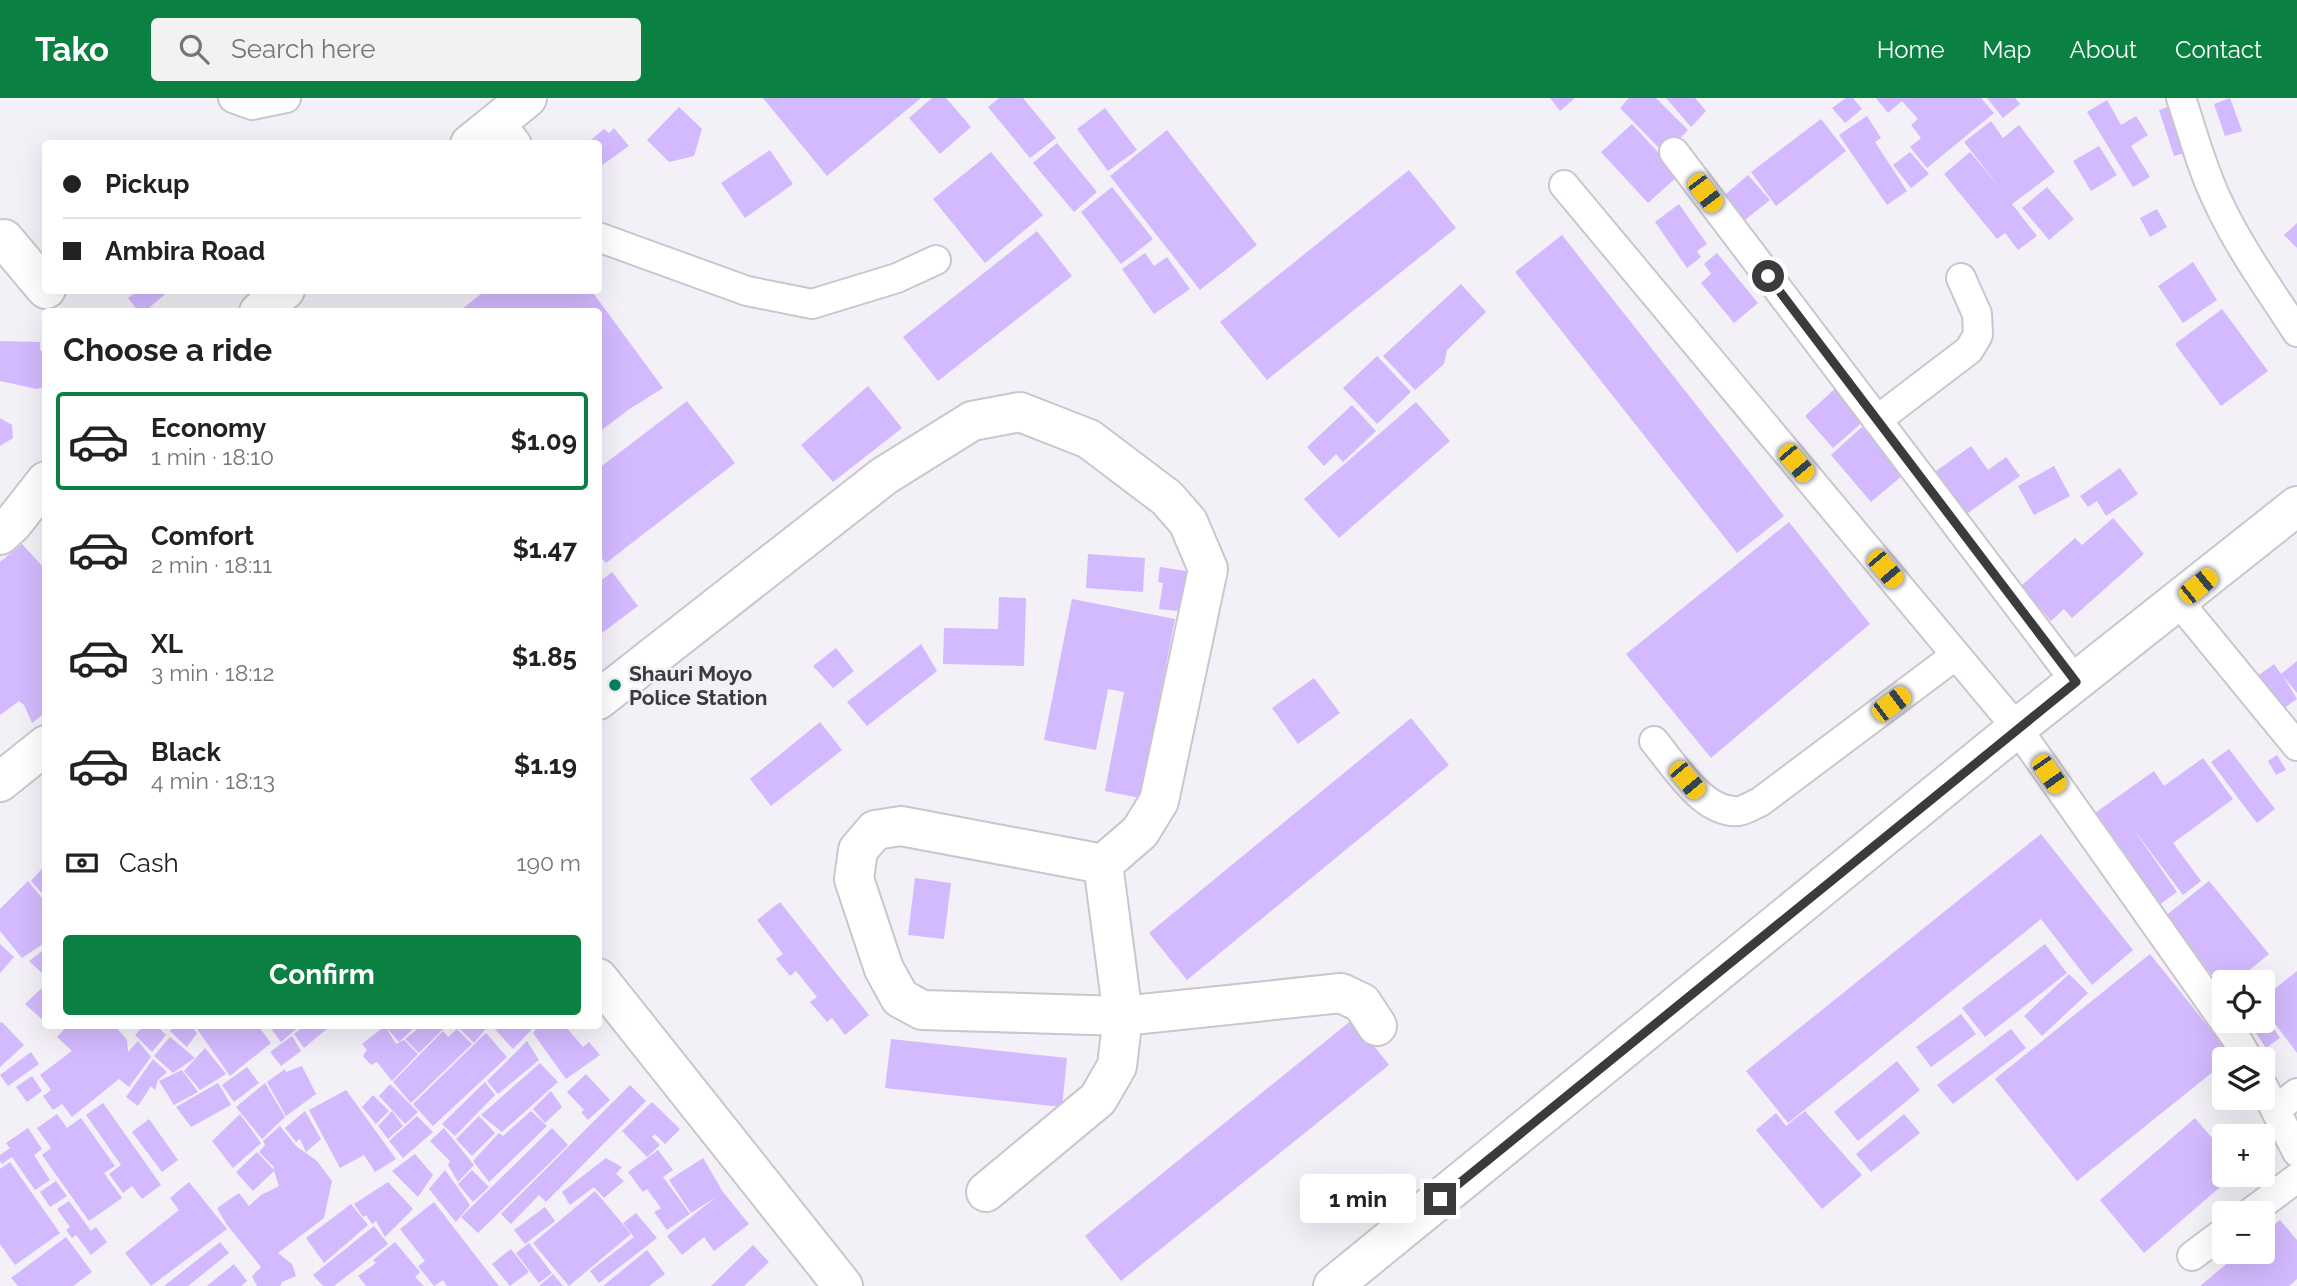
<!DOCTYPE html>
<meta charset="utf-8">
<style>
:root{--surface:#fff;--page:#f2f2f2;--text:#222;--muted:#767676;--line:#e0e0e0;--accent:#0b8043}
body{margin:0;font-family:Raleway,sans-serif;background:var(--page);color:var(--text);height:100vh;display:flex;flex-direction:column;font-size:26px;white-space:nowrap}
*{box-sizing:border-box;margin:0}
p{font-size:23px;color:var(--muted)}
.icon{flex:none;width:38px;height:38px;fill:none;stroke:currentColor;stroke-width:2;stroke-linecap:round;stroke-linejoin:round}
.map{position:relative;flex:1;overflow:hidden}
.sheet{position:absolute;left:42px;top:210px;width:560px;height:721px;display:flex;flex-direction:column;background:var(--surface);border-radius:7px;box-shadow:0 7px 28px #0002}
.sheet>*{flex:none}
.guide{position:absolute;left:42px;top:42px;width:560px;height:154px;border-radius:7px;box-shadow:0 7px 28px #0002;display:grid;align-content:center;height:154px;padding:0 21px;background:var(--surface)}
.controls{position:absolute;left:2212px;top:872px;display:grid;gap:14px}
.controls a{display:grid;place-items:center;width:63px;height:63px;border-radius:7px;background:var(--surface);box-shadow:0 7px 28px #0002;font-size:35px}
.end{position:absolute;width:32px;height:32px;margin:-16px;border:9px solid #3b3a3c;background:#fff;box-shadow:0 0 0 4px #fff}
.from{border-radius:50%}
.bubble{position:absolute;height:49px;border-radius:7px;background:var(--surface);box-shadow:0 7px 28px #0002;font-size:23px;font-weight:700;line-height:49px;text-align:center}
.car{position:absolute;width:21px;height:42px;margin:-21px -10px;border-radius:9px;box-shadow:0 0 5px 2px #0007;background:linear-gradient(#f5c518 24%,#345 0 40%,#f5c518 0 76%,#345 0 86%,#f5c518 0)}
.guide b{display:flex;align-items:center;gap:24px;height:66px;font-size:26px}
.guide b+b{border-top:2px solid var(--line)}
.guide i{width:18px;height:18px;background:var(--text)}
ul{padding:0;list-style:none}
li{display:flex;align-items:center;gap:21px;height:98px;margin:0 14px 10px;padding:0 7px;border:4px solid transparent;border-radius:7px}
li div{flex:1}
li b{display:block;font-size:26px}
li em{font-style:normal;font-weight:700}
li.selected{border-color:var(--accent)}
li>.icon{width:63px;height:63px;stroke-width:1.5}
h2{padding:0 21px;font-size:32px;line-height:84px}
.pay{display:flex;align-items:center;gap:18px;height:77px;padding:0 21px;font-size:26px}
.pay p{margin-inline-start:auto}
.button{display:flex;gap:14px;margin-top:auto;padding:14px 21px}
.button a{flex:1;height:80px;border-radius:7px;background:var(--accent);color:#fff;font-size:28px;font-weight:700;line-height:80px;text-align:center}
header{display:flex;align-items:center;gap:42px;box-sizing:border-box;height:98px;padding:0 35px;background:var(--accent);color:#fff}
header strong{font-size:33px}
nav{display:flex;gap:38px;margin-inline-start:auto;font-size:24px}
.search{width:490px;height:63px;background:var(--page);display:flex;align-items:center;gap:18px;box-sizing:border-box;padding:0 24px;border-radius:7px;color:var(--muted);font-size:26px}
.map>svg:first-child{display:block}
</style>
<header>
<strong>Tako</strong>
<div class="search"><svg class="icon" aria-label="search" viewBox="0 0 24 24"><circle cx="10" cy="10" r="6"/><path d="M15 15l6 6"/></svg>Search here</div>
<nav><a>Home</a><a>Map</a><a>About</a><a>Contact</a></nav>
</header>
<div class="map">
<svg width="2297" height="1188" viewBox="0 0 2297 1188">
<rect width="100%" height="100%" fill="#f3f1f7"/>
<g fill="#d3b9fe">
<path d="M763 0H921L827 78Z"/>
<path d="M932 0H946L971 29 940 56 909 20Z"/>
<path d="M999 0H1023L1056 40 1030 60 988 9Z"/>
<path d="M1550 0H1575L1560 13Z"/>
<path d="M1629 0H1656L1688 32 1665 56 1620 10Z"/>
<path d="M1666 0H1695L1706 13 1691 29Z"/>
<path d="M1846 0H1853L1862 11 1845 25 1832 10Z"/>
<path d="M1876 0H1981L1994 15 1927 70 1910 49 1921 40 1911 27 1918 21 1902 3 1888 15Z"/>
<path d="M1987 0H2015L2020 6 2003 20Z"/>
<path d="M2230 0 2242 33 2225 38 2214 6Z"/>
<path d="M2107 2 2121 27 2136 18 2148 37 2131 48 2150 79 2133 89 2087 14Z"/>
<path d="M2179 5 2194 52 2174 58 2159 12Z"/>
<path d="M679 9 702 31 694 58 669 64 647 42Z"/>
<path d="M1105 10 1137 52 1108 73 1077 31Z"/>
<path d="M1867 18 1881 40 1875 44 1907 93 1887 107 1839 37Z"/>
<path d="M1821 21 1846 53 1776 108 1751 74Z"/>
<path d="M1991 23 2003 40 2019 27 2055 74 2012 106 2037 138 2018 152 2005 135 1997 141 1944 76 1970 54 2001 91 1964 44Z"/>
<path d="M1632 26 1679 77 1648 105 1601 54Z"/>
<path d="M614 30 629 48 598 70V46H586L604 31 609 35Z"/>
<path d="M1167 32 1257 147 1200 192 1110 78Z"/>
<path d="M1057 45 1097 94 1074 114 1033 65Z"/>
<path d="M2099 48 2117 77 2091 93 2073 63Z"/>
<path d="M770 52 793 86 745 120 721 85Z"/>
<path d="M991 54 1043 117 985 165 933 101Z"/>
<path d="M1910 54 1929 76 1911 90 1893 67Z"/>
<path d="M1409 72 1456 130 1267 282 1220 224Z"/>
<path d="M1748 77 1770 102 1740 126 1720 101Z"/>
<path d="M1112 89 1153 141 1121 166 1081 114Z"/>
<path d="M2047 89 2074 121 2049 142 2022 110Z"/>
<path d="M1679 106 1707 146 1697 153 1701 159 1687 170 1655 124Z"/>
<path d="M2157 111 2167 129 2150 139 2140 120Z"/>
<path d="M2297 125V150L2284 137Z"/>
<path d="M1037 133 1072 178 938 283 903 239Z"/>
<path d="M1562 137 1784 418 1737 455 1515 174Z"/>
<path d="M1145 155 1154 168 1167 159 1190 191 1154 216 1122 171Z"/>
<path d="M1717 155 1758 205 1734 225 1701 185 1711 176 1704 166Z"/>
<path d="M2193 164 2217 202 2183 225 2158 188Z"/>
<path d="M1461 186 1486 214 1447 252 1444 266 1415 292 1383 258Z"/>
<path d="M138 192H170L144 214H139L128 200Z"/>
<path d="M486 192H591L663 290 628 312 598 335V214H458Z"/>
<path d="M2222 211 2268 273 2221 308 2175 246Z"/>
<path d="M0 243 40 244V252L46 256V288L37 291 0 283Z"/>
<path d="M1377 258 1411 294 1377 326 1343 290Z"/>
<path d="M868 288 902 330 833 384 801 347Z"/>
<path d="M1838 288 1866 321 1833 350 1805 318Z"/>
<path d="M687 303 735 365 606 465 598 456V371Z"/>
<path d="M1416 304 1450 343 1339 440 1304 401Z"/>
<path d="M1352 307 1376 333 1343 364 1336 356 1324 368 1307 349Z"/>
<path d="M0 320 12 327 13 340 0 348Z"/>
<path d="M1862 329 1903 377 1871 404 1831 357Z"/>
<path d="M1971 348 1988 372 2006 359 2020 378 1965 417 1932 376Z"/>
<path d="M2054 368 2070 398 2034 417 2018 388Z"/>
<path d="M2120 370 2138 396 2106 418 2097 403 2088 409 2080 398Z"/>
<path d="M2113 420 2144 456 2072 520 2064 511 2051 523 2021 488 2075 440 2082 447Z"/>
<path d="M1789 424 1870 526 1711 660 1626 556Z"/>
<path d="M22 446 46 472V614L32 625 24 607 19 603 0 617V464Z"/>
<path d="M1088 456 1145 460 1143 494 1086 490Z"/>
<path d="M1160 469 1198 475 1176 540 1179 513 1159 511 1163 485 1158 484Z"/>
<path d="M612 474 638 508 598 538V485Z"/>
<path d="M999 499 1026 500 1024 568 943 566 944 530 998 531Z"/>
<path d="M1072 501 1175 521 1140 700 1105 693 1124 594 1108 591 1096 652 1044 642Z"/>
<path d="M921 546 937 573 867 628 847 604Z"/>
<path d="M836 550 854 573 833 590 813 568Z"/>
<path d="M2297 563V595L2283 578 2297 601 2283 611 2259 577 2274 566 2281 576Z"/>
<path d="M1314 580 1340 615 1298 646 1272 610Z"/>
<path d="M1411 620 1449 667 1187 882 1149 835Z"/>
<path d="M820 624 842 652 771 708 750 681Z"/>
<path d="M2229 651 2275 711 2257 725 2211 664Z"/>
<path d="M2277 657 2286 672 2276 677 2268 663Z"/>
<path d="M2203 660 2233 701 2173 745 2201 783 2183 797 2132 729 2177 794 2159 807 2095 715 2154 673 2164 688Z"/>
<path d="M2041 736 2133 852 2092 887 2041 821 1788 1025 1746 973Z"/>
<path d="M46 766V800L31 783Z"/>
<path d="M915 780 951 785 944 841 908 837Z"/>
<path d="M28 783 46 805V844L22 860 0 833V811Z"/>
<path d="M2209 783 2269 856 2235 884H2224V892L2164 819Z"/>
<path d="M780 804 869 917 845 937 832 920 827 924 810 904 817 899 796 873 790 878 776 861 783 856 757 822Z"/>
<path d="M0 846 14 859 0 875Z"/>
<path d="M2045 846 2067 875 1985 939 1962 910Z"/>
<path d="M46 850V879L29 863Z"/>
<path d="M2150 856 2232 958 2224 961V965L2077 1083 1995 981Z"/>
<path d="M2297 873V955L2263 910V900Z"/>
<path d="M2069 876 2088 895 2042 938 2024 918Z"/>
<path d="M46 886V925L25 906Z"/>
<path d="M2263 914 2280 940 2266 950 2247 922H2263Z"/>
<path d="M1961 916 1976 936 1931 969 1916 949Z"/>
<path d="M1353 921 1389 967 1121 1183 1085 1138Z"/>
<path d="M2 924 24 947 0 969V925Z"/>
<path d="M67 928H115L127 942 128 954 138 943 151 959 129 989 119 981 72 1019 62 1006 53 1012 43 998 51 992 40 977 72 953 57 939Z"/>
<path d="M144 928H157L166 937 152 954 135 937Z"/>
<path d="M175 928H191L197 935 187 949 170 933Z"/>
<path d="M195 928H258L271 945 230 978Z"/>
<path d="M269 928H300L281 944Z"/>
<path d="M304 928H328L329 929 304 950 294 936Z"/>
<path d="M385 928H416L399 944Z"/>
<path d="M385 928 396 946 404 942 418 956 392 983 377 964 371 967 363 958 367 952 362 946Z"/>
<path d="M421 928H446L419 955 405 941Z"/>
<path d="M457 928H488L474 945Z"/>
<path d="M492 928H535L513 951Z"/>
<path d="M538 928H565L583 949 589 944 600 957 566 981 533 935Z"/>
<path d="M457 931 472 946 411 1005 393 984 443 933 448 939Z"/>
<path d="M2011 931 2026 950 1953 1006 1937 987Z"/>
<path d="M486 935 507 959 433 1028 413 1006Z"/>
<path d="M292 938 301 953 281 968 270 954Z"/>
<path d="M170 939 195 960 173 975 154 958Z"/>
<path d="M891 941 1067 960 1062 1009 885 990Z"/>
<path d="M527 943 539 962 498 996 487 983Z"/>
<path d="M205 950 226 976 200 992 184 973Z"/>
<path d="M31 954 39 966 8 988 0 977Z"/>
<path d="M153 961 167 974 158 982 155 992 151 988 138 1008 126 999Z"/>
<path d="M1897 963 1920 992 1858 1043 1834 1014Z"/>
<path d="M540 965 558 984 502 1034 481 1017Z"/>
<path d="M302 968 316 996 286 1018 267 984 285 971 286 974Z"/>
<path d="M247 969 259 985 234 1004 222 987Z"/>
<path d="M182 972 198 994 174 1007 159 983Z"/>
<path d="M586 976 610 1002 588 1022 581 1014 584 1012 567 994Z"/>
<path d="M32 978 42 993 27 1004 16 989Z"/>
<path d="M485 984 495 997 455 1038 442 1026Z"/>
<path d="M218 985 231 1007 191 1029 176 1009Z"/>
<path d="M265 985 285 1019 262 1041 236 1009Z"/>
<path d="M390 986 418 1014 405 1026 379 998Z"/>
<path d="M630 987 646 1003 546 1104 539 1097 511 1126 501 1116Z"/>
<path d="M346 992 396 1061 375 1074 364 1057 340 1070 309 1012Z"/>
<path d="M551 993 562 1009 545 1025 533 1011Z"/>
<path d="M373 997 389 1013 376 1026 362 1009Z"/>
<path d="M652 1004 680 1031 665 1046 655 1036 652 1039 660 1047 647 1059 622 1033Z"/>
<path d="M103 1005 161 1087 142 1101 132 1088 123 1095 109 1076 121 1067 86 1017Z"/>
<path d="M305 1013 321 1041 306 1054 300 1041 296 1044 285 1030Z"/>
<path d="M392 1013 403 1028 388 1041 378 1028Z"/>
<path d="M531 1013 547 1028 489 1084 473 1063 499 1035 503 1038Z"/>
<path d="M1805 1013 1862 1077 1822 1111 1756 1032 1776 1015 1786 1028Z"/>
<path d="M57 1016 67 1030 81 1020 115 1068 104 1075 122 1100 89 1123 42 1057 51 1050 37 1030Z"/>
<path d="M240 1016 261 1045 233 1070 212 1043Z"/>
<path d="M1904 1016 1920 1035 1871 1074 1856 1056Z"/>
<path d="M417 1018 433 1034 403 1060 389 1043Z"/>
<path d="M479 1018 495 1035 472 1058 456 1041Z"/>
<path d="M2195 1020 2224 1054V1076H2235L2144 1155 2100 1102Z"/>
<path d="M149 1021 178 1062 162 1074 132 1034Z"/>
<path d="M280 1028 296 1048 317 1063 332 1083 324 1120 278 1155 292 1166 296 1178 282 1184 280 1188H257L252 1178 261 1169 227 1127 217 1110 239 1095 249 1108 261 1097 279 1088 274 1073 253 1093 236 1074 257 1054 274 1072V1069L259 1054 265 1047 263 1043Z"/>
<path d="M28 1030 42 1051 34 1057 50 1082 35 1092 12 1059 2 1066 0 1063V1057L10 1050 6 1045Z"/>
<path d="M444 1030 474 1067 458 1084 448 1067 450 1063 430 1043Z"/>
<path d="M552 1030 568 1047 478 1135 461 1119Z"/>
<path d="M658 1052 673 1072 663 1079 690 1116 667 1132 654 1114 661 1110 647 1091 643 1094 628 1074Z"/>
<path d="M415 1056 433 1077 418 1099 392 1073Z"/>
<path d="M606 1060 622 1069 616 1076 624 1083 604 1100 594 1089 570 1107 562 1094Z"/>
<path d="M703 1060 723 1094 749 1126 714 1153 704 1139 682 1157 667 1138 716 1099 691 1115 669 1082Z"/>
<path d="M10 1064 60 1135 15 1167 0 1146V1071Z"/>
<path d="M445 1072 470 1107 456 1124 429 1091Z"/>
<path d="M472 1072 489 1089 473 1104 458 1086Z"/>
<path d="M56 1083 67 1098 50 1109 40 1094Z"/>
<path d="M189 1084 227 1131 151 1188 125 1155 179 1112 170 1100Z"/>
<path d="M388 1084 413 1111 385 1139 376 1123 372 1126 366 1117 363 1119 354 1106Z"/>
<path d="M595 1093 631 1136 569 1188 533 1145Z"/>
<path d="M69 1103 91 1133 96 1129 107 1144 91 1157 76 1137 72 1140 66 1132 70 1129 57 1111Z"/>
<path d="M434 1104 499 1188H447L443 1182 434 1188 418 1168 425 1163 400 1131Z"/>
<path d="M351 1106 368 1127 324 1165 306 1140Z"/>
<path d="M545 1109 555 1123 525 1146 514 1132Z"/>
<path d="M636 1115 657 1140 599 1185 590 1173 634 1139 623 1125Z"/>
<path d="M2280 1122 2297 1142V1181L2289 1188H2200L2242 1153H2263V1136Z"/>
<path d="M374 1128 388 1146 334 1188H323L313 1177Z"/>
<path d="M66 1139 92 1174 73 1188H18L11 1180Z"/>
<path d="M220 1144 229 1155 188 1188H164Z"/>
<path d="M395 1144 420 1174 415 1179 424 1188H366L358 1178 376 1165 373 1162Z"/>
<path d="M529 1145 552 1175 539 1185 516 1155Z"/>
<path d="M753 1147 769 1164 744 1188H711Z"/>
<path d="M511 1151 529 1174 510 1188 492 1166Z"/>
<path d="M647 1152 665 1176 649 1188H603Z"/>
<path d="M234 1166 247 1183 241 1188H207Z"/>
<path d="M553 1176 563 1188H539Z"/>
</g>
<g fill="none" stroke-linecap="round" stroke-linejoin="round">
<g stroke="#c9c7cd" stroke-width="32">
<g id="lane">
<path d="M233 0 252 7 286 0"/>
<path d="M2181 0C2193 35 2202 72 2219 106 2240 151 2270 192 2297 234"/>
<path d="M499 22 517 46"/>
<path d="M1674 54 2076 584"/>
<path d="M1564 87 2017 630 2236 940 2248 961"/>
<path d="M598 139 747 193 812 206 897 180 936 162"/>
<path d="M1877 322 1969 252 1978 237 1977 216 1961 180"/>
<path d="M2178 503 2297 648"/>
<path d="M1654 643C1675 668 1703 716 1739 713 1746 712 1753 707 1760 704L1956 557"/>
<path d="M2263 988 2297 1054"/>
<path d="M2276 1012 2297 995"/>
<path d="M2250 1115 2297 1080"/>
<path d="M2192 1158 2224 1134"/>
</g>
</g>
<g stroke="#c9c7cd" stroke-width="42">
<g id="street">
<path d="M470 46 527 0"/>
<path d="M259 214 285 192"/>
<path d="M0 437 13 425 46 383"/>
<path d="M598 602 884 378 972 323 1020 314 1089 341 1167 400 1188 424 1208 471 1159 703 1140 734 1103 766 1123 918 1117 968 1098 1001 986 1094"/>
<path d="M1103 766 901 728 875 732 858 752 854 781 884 871 900 900 922 912 1123 918 1341 895 1362 905 1377 928"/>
</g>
</g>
<g stroke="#c9c7cd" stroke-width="42">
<g id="secondary">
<path d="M0 146 4 141 46 191"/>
<path d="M0 684 46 647"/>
<path d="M598 880 843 1188"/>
<path d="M1333 1188 2017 630 2297 408"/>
</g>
</g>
<use href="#lane" stroke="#fff" stroke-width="28"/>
<use href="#street" stroke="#fff" stroke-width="38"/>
<use href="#secondary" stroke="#fff" stroke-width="38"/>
</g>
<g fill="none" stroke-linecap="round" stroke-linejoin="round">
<path stroke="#3b3a3c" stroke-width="9" d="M1440 1101 2076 584 1768 178"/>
</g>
<circle fill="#008061" stroke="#f3f1f7" stroke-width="2.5" cx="615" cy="587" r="7"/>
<g text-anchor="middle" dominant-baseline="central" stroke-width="5" stroke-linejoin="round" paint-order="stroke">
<g font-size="21" font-weight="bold" fill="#3b3a3c" stroke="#f3f1f7" text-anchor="start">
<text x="629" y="575">Shauri Moyo<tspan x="629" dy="24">Police Station</tspan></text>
</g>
</g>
</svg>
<div class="controls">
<a><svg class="icon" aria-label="locate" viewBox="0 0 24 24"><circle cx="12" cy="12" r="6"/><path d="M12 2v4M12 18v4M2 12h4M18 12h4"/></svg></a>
<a><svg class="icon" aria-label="layers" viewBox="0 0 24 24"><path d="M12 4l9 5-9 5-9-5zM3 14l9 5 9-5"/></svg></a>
<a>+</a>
<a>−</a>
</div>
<i class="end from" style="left:1768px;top:178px"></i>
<i class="end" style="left:1440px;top:1101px"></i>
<div class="bubble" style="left:1300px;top:1076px;width:116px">1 min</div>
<i class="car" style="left:1705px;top:95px;rotate:143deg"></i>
<i class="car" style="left:1796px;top:365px;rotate:140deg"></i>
<i class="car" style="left:1885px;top:471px;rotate:140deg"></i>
<i class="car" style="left:2198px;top:488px;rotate:51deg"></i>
<i class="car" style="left:1891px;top:606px;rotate:53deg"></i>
<i class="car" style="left:2049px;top:676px;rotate:145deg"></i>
<i class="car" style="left:1687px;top:682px;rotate:140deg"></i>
<div class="guide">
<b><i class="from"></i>Pickup</b>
<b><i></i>Ambira Road</b>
</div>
<section class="sheet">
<h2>Choose a ride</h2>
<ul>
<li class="selected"><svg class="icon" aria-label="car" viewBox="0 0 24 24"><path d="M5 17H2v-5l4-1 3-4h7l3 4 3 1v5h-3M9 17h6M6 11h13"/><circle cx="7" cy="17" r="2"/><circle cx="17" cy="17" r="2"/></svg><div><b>Economy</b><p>1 min · 18:10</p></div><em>$1.09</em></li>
<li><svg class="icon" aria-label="car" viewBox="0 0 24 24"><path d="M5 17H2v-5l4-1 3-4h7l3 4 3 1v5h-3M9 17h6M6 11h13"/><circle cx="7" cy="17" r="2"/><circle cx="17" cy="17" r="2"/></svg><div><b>Comfort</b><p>2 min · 18:11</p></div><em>$1.47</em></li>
<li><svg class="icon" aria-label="car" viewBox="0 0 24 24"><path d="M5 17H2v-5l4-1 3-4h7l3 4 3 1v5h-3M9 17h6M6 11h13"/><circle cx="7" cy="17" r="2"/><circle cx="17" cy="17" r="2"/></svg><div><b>XL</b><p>3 min · 18:12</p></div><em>$1.85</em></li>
<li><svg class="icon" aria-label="car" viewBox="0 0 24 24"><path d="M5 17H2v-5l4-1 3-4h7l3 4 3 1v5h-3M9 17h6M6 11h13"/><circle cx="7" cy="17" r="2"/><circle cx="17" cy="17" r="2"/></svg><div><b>Black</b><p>4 min · 18:13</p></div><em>$1.19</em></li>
</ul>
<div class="pay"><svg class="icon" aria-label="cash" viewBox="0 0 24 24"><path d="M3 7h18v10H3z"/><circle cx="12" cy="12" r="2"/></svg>Cash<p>190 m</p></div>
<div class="button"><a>Confirm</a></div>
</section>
</div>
